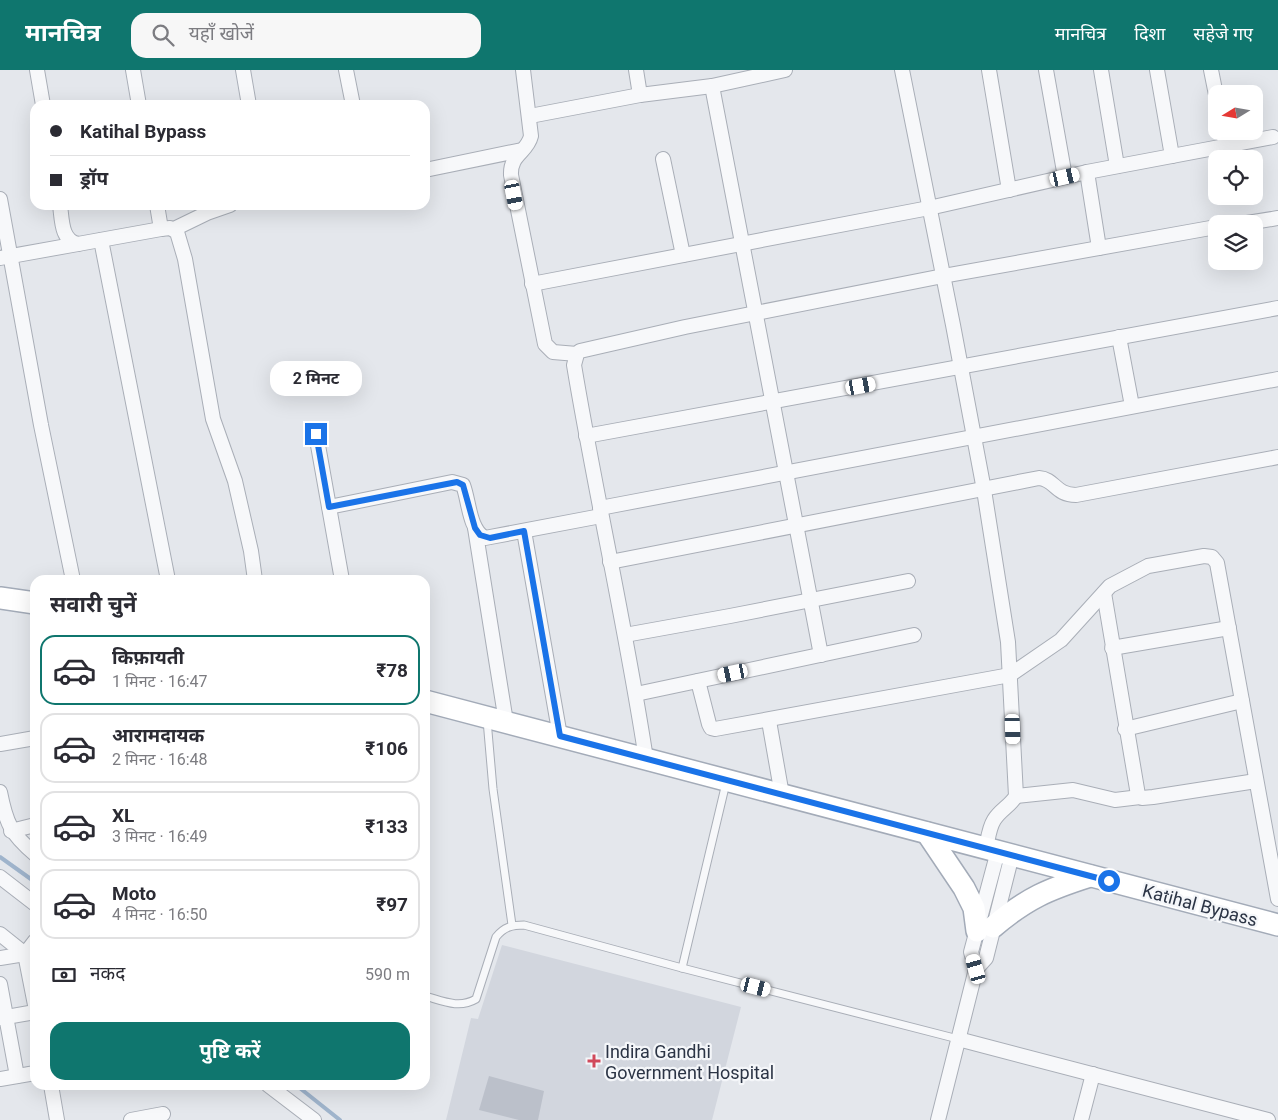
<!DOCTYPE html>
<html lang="hi">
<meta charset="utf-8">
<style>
:root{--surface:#fff;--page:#f7f7f7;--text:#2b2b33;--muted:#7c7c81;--line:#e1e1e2;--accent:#0f766e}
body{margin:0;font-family:Roboto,"Noto Sans Devanagari",sans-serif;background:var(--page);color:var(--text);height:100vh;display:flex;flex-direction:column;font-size:19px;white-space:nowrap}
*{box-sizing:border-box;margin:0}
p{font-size:16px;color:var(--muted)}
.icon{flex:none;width:28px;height:28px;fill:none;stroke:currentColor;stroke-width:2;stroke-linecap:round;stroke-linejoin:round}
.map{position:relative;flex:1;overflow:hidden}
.sheet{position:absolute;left:30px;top:505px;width:400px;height:515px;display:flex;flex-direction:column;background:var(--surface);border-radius:15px;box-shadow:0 5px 20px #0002}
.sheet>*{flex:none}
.top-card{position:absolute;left:30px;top:30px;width:400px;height:110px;border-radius:15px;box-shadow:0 5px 20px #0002;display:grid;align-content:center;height:110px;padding:0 20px;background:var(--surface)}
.needle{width:32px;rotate:259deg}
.tools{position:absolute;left:1208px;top:15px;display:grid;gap:10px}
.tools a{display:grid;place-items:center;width:55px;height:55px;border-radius:10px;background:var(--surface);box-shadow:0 5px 20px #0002;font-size:25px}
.end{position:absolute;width:22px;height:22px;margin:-11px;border:6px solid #1a73e8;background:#fff;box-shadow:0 0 0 2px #fff}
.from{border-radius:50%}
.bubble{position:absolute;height:35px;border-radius:15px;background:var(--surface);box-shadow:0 5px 20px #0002;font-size:16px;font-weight:700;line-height:35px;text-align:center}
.car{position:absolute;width:15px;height:30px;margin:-15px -8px;border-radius:6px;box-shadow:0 0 4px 1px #0007;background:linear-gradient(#fff 24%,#345 0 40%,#fff 0 76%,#345 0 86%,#fff 0)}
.top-card b{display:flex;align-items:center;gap:18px;height:48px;font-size:19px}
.top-card b+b{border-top:1px solid var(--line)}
.top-card i{width:12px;height:12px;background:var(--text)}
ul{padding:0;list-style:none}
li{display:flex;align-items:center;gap:15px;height:70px;margin:0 10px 8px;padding:0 10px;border:2px solid var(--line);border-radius:15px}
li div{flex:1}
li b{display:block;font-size:19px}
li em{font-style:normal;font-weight:700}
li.active{border-color:var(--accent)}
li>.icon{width:45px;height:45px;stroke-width:1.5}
h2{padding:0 20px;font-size:22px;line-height:60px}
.pay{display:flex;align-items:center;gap:12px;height:55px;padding:0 20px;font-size:19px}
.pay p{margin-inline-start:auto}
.primary-button{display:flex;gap:10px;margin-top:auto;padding:10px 20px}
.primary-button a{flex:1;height:58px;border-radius:15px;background:var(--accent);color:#fff;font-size:20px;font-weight:700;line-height:58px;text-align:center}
header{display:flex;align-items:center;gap:30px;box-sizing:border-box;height:70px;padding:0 25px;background:var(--accent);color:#fff}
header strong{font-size:24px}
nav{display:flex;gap:28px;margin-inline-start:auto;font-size:18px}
.search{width:350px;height:45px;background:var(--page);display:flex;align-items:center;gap:12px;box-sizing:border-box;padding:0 18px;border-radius:15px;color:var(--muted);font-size:19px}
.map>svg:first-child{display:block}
</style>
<header>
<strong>मानचित्र</strong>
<div class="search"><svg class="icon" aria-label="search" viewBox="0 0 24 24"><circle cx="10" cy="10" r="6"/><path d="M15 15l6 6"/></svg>यहाँ खोजें</div>
<nav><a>मानचित्र</a><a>दिशा</a><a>सहेजे गए</a></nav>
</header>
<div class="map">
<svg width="1278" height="1050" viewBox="0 0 1278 1050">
<rect width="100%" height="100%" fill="#e4e7ec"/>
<path fill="#d2d6de" d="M502 875 741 937 712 1050H446L471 948 478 949Z"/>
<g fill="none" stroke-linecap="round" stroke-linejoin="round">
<g stroke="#9fb4cc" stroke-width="4">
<path d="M0 787 35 812"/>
<path d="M296 1015 340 1050"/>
</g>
</g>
<path fill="#bbc0ca" d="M489 1006 544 1021 538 1050H519L479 1040Z"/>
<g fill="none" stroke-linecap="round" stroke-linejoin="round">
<g stroke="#a9aeb7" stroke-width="9">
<g id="lane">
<path d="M487 650 493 719 512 855"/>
<path d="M682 898 726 713"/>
<path d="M425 926C443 931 459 939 476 929L496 867C504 857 512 855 524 855L682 898 958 969"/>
</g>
</g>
<g stroke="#a9aeb7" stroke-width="16">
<g id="street">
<path d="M37 0 43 35"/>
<path d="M133 0 139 35"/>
<path d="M243 0 249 35"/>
<path d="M346 0 353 35"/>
<path d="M523 0 531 66C527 83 510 84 511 105L545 274 553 282 577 284"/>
<path d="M636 0 640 25"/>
<path d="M902 0 953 255 984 420 1008 572 1016 726C1010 736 1000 740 994 750 989 758 988 769 986 778"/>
<path d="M989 0 1009 120"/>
<path d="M1046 0 1065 107"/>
<path d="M1101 0 1117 96"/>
<path d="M1157 0 1172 86"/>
<path d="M1211 0 1216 25"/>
<path d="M712 16 821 585"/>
<path d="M530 46 640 25 712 16 785 0"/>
<path d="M1223 61 1226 76"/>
<path d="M663 89 683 185"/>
<path d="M425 100 522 80"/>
<path d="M1087 102 1099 178"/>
<path d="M0 129 41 355 73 510"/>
<path d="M60 135C62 149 61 171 78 174L161 159 170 158 177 162 185 189 213 349 235 411 251 481 255 510"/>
<path d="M157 135 161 159"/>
<path d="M1241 154 1278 148"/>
<path d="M174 159 207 143 230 135"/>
<path d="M101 170 168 510"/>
<path d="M0 188 78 174"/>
<path d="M532 214 929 138 1087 102 1273 67"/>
<path d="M1119 267 1132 336"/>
<path d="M316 364 342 510"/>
<path d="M586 366 1278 238"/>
<path d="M329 437 452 412 463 415C469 430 469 460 485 468L601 446"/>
<path d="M600 438 1278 309"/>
<path d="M475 458 506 652"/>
<path d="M524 461 560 666"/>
<path d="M610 492 1039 408C1055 409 1055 425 1076 425L1278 387"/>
<path d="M1104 523 1138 725 1142 728 1153 727 1256 711"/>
<path d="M625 565 730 546 908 511"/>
<path d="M1112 578 1229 558"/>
<path d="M698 611 709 654 711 658 715 659 1010 605 1061 570 1110 516 1148 496 1204 486 1212 487 1217 493 1278 829"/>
<path d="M636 624 914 565"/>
<path d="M769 651 782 725"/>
<path d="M1125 659 1242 631"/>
<path d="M0 674 35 668"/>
<path d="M646 689C626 557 596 427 574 295L577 284 580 281 685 257 943 206 1216 157"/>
<path d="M0 722C6 753 11 764 35 784"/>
<path d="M1016 726 1073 720 1115 730 1140 727"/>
<path d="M11 761 35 755"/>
<path d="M0 807 35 834"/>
<path d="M0 864 25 884"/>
<path d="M35 871 25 884 35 935"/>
<path d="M0 888 25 884"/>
<path d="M976 899 971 882 998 781"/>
<path d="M0 914 17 1006"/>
<path d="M0 948 35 942"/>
<path d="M958 969 1268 1050"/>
<path d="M0 1009 35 1003"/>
<path d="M51 1015 57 1050"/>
<path d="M268 1015 314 1050"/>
<path d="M131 1050 163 1044"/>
<path d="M938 1050 976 899 986 888 1012 785"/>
<path d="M1081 1050 1093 1004"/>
</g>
</g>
<g stroke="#a3abb8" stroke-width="24">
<g id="primary">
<path d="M0 528 35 533"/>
<path d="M425 631 1278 855"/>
<path d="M927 763 964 818 974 838 977 861"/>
<path d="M993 857C1027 828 1049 819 1090 806"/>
</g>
</g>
<use href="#lane" stroke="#f7f8fa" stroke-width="7"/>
<use href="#street" stroke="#f7f8fa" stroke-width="14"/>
<use href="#primary" stroke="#fff" stroke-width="21"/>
</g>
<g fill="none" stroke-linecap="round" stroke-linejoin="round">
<path stroke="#1a73e8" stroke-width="6" d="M316 364 329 437 457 412 463 415 475 458 480 465 490 468 524 461 560 666 1109 811"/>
</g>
<path fill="#d1495b" stroke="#f4f6f9" stroke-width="2" d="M591.5 983.5h5v5h5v5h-5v5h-5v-5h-5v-5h5z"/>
<g text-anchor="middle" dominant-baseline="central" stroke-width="4.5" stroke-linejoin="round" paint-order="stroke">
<g font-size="18" fill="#2b3445" stroke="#f4f6f9">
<text transform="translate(1200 835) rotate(15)">Katihal Bypass</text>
</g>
<g font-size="18" fill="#2b3445" stroke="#f4f6f9" text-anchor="start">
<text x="605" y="981">Indira Gandhi<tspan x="605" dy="21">Government Hospital</tspan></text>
</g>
</g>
</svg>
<div class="tools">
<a><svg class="needle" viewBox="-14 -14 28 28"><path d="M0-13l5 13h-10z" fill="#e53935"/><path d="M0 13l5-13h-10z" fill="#7c7c81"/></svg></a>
<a><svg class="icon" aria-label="locate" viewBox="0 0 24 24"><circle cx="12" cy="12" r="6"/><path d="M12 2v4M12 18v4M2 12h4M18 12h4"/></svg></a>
<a><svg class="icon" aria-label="layers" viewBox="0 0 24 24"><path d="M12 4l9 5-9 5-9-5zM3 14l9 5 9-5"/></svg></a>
</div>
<i class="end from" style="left:1109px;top:811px"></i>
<i class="end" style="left:316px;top:364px"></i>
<div class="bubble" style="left:270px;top:291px;width:92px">2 मिनट</div>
<i class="car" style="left:1065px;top:107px;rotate:77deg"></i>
<i class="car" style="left:514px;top:125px;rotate:169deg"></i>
<i class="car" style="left:861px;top:316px;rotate:80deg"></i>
<i class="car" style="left:733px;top:603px;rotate:258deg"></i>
<i class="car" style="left:1013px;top:659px;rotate:178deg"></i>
<i class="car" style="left:976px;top:899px;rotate:344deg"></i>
<i class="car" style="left:756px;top:917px;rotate:104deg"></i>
<div class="top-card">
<b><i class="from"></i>Katihal Bypass</b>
<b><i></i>ड्रॉप</b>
</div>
<section class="sheet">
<h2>सवारी चुनें</h2>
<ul>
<li class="active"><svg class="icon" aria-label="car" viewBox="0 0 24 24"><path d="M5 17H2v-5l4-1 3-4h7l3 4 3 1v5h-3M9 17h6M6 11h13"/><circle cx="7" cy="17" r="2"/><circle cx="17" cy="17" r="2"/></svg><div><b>किफ़ायती</b><p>1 मिनट · 16:47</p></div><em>₹78</em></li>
<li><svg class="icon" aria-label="car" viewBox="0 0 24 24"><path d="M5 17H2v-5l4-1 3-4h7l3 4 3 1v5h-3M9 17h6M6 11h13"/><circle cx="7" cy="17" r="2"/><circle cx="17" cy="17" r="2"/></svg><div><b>आरामदायक</b><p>2 मिनट · 16:48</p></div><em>₹106</em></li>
<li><svg class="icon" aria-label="car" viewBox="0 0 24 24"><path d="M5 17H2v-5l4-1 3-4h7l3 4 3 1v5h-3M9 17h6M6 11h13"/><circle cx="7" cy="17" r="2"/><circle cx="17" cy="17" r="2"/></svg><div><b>XL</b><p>3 मिनट · 16:49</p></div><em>₹133</em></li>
<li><svg class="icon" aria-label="car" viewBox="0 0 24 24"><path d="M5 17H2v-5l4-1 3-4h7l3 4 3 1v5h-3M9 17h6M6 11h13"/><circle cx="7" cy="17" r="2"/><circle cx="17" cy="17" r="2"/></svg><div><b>Moto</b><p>4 मिनट · 16:50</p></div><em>₹97</em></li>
</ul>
<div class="pay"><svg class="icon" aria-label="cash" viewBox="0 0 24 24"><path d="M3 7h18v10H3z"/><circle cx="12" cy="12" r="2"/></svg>नकद<p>590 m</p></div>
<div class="primary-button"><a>पुष्टि करें</a></div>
</section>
</div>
